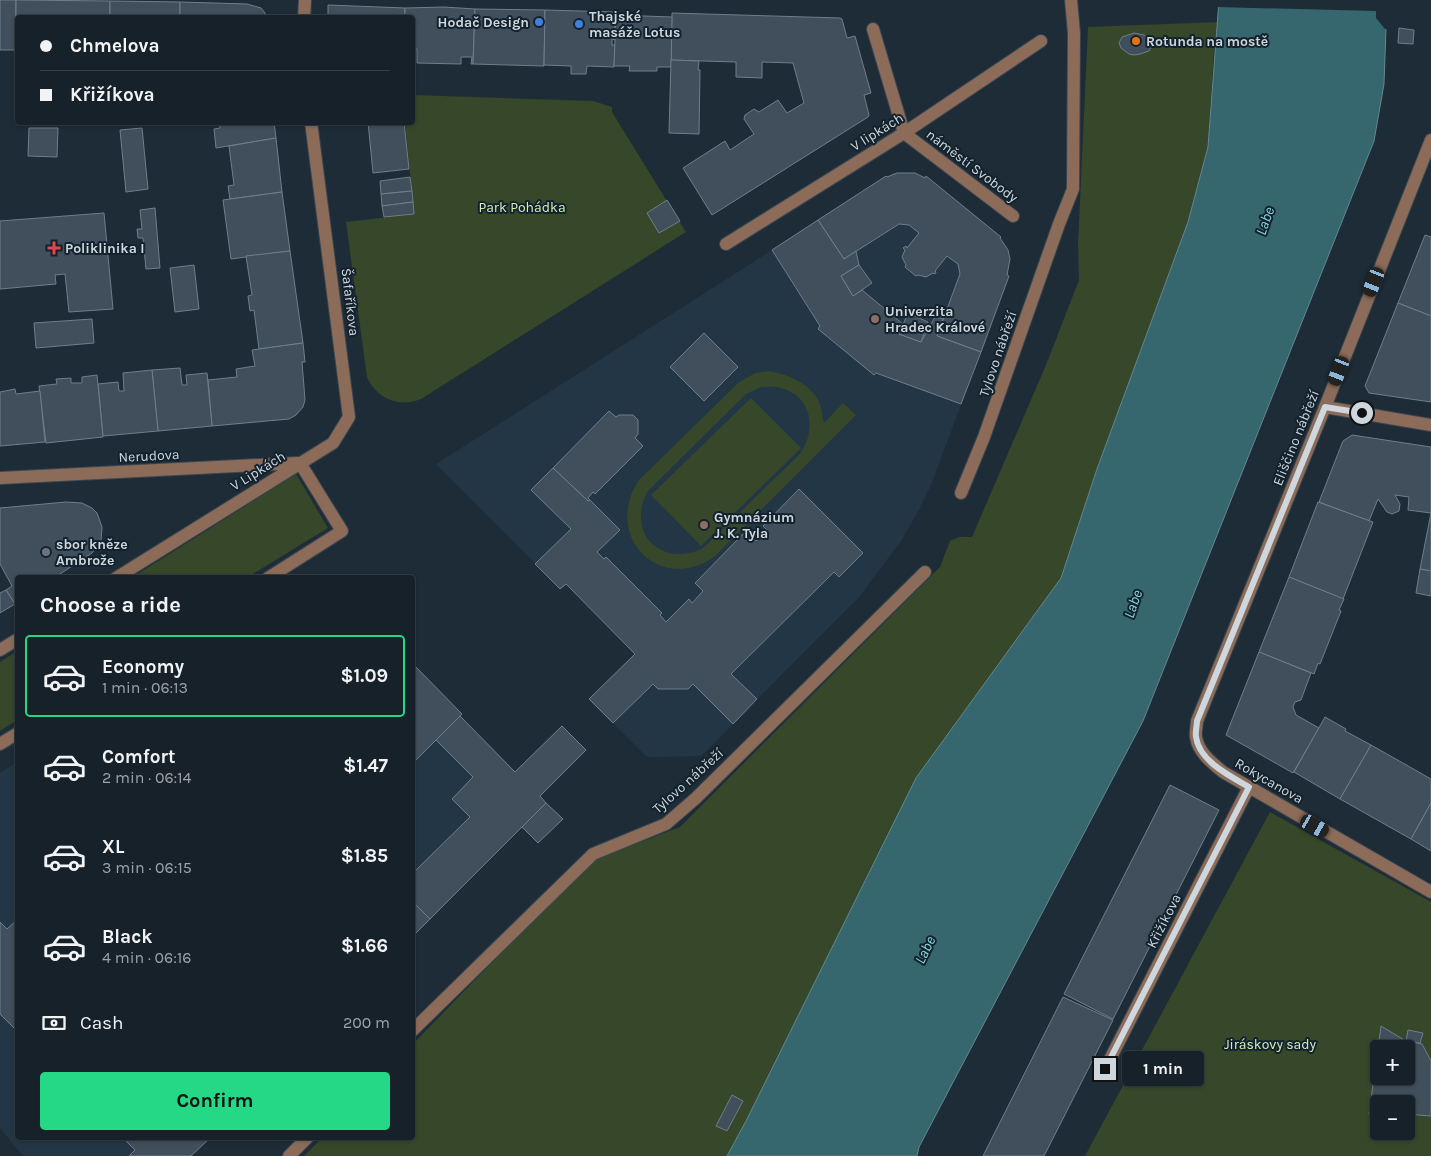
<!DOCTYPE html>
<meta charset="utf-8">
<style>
:root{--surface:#162129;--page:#232e35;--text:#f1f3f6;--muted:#9ea3a8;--line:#353e46;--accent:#25d886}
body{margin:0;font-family:Karla,sans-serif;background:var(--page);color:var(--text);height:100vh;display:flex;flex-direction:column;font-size:19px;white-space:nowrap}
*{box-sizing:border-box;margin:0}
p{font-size:16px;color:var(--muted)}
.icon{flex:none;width:28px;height:28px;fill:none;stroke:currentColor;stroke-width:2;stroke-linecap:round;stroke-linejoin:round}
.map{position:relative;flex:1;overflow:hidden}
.panel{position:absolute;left:15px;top:575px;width:400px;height:565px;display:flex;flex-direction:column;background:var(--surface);border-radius:5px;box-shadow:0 1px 4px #0004,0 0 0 1px var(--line)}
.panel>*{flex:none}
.top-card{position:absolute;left:15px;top:15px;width:400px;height:110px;border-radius:5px;box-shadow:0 1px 4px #0004,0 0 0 1px var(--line);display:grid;align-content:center;height:110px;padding:0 25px;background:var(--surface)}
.fabs{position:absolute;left:1370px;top:1040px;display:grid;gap:10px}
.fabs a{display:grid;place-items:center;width:45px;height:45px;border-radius:5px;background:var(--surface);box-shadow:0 1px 4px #0004,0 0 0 1px var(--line);font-size:25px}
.end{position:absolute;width:22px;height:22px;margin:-11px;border:6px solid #ced7de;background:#111;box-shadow:0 0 0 2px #111}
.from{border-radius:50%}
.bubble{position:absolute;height:35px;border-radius:5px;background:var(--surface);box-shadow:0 1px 4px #0004,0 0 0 1px var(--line);font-size:16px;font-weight:700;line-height:35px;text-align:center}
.car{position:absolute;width:15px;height:30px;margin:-15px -8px;border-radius:6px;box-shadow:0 0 4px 1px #0007;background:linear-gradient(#222 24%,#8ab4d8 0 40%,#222 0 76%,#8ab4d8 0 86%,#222 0)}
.top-card b{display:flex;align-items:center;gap:18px;height:48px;font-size:19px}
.top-card b+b{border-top:1px solid var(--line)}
.top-card i{width:12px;height:12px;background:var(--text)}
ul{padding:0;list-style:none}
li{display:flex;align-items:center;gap:15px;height:82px;margin:0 10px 8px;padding:0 15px;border:2px solid transparent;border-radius:5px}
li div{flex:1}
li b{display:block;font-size:19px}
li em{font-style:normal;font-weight:700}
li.selected{border-color:var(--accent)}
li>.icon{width:45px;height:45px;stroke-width:1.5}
h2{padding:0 25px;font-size:22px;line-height:60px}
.pay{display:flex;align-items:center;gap:12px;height:55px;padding:0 25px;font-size:19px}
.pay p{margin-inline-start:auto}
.button{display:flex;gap:10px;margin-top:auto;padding:10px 25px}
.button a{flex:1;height:58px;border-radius:5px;background:var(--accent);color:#111;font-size:20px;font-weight:700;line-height:58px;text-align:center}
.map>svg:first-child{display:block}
</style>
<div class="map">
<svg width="1431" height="1156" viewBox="0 0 1431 1156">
<rect width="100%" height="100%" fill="#1e2c37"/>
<g fill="#223645">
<path d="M910 172 926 177 1001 237 1000 238 1008 250 1010 259 1007 275 1009 276 931 485 919 510 901 541 860 596 701 756 647 757 589 699 635 653 567 585 561 589 436 464 893 173Z"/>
<path d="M413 663 462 714 461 716 515 771 562 726 586 750 540 796 563 819 538 843 522 827 413 937Z"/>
<path d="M17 762 18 1138H210L191 1156H23L0 1128V773Z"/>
</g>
<g fill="#36472a" fill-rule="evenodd">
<path d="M1218 22 1214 52 1208 147 1188 222 1097 469 1061 578 916 778 746 1121 727 1156H304L322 1138H412L413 1044 563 889 596 859 680 827 940 567 950 541 959 537H972L1046 365 1079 280 1078 244 1088 27Z"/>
<path d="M413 95 593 101 612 107V112L686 232 421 399C399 408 377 399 367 377L346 222 414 214 405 123 412 122Z"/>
<path d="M769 371C788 374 812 384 820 404 822 410 822 417 824 423L843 403 856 415 714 557C659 595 602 535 639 480L738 383 755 373ZM761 387C766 387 772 386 777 387 812 394 818 429 799 455L703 548C676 563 640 549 641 515 641 506 644 499 647 492L746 394Z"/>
<path d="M751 398 801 448 701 546 651 495Z"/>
<path d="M296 474 328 528 248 577H133Z"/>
<path d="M17 651V720L0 731V662Z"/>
<path d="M1270 812 1431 902V1156H1085ZM1379 1049H1406V1076H1379ZM1379 1104H1406V1131H1379Z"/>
</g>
<path fill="#36666e" stroke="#648890" d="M1219 0H1387L1384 84 1374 141 1143 721 919 1147 917 1156H727L746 1121 916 778 1061 578 1097 469 1188 222 1208 147Z"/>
<path fill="#1e2c37" d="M1216 0H1389V30L1385 29 1376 18V11L1216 7Z"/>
<g fill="#404f5b" stroke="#6e7e8c" fill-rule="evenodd">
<path d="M0 0H16L15 50H0Z"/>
<path d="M16 0 110 1V18H18V47H16Z"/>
<path d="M110 1 180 2V18H110Z"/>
<path d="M180 2 247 4 261 8 265 13 266 18H180Z"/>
<path d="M328 5 405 8V18H328Z"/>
<path d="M444 7 475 9 473 64H471L472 57H461V64L417 63V49H412V18H405V8Z"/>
<path d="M475 9 545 10 544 66 473 64Z"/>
<path d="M545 10 615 12V40L612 39V45H615L614 67 587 66 586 74H571V66L544 65Z"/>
<path d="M672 13 840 18 842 19 847 38 855 36 871 93 864 95 869 115 868 117 712 215 683 168 725 141 730 150 754 134 744 119 745 115 754 109 759 112 778 100 787 113 804 103 793 63 762 62V78L736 77V62L671 60Z"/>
<path d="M616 15 672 17 671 67H657V71H629L630 66H614Z"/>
<path d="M1399 28 1414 30 1413 44 1398 43Z"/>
<path d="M1134 33 1144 35 1150 39 1152 45 1149 51 1140 54 1134 55 1129 54 1121 48 1119 43 1122 37Z"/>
<path d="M671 60 699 61 698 70H700L699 134 669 133Z"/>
<path d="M220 122H274L276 138 216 148 214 129 220 128Z"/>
<path d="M368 122H404L409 169 373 173Z"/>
<path d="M29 128H58L57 157 28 156Z"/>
<path d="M142 128 148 189 126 192 120 130Z"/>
<path d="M276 138 282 192 230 199 228 186 234 185 229 146Z"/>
<path d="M897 173H915L925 178 926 176 1001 237 1000 238 1008 250 1010 259 1007 275 1009 276 981 352 937 336 960 274 958 264 947 256 935 271 936 272 935 274 933 273 926 277 918 275 916 276 905 267 906 265 902 257 905 250 903 248 906 246 907 248 919 233 909 225 899 224 844 259 818 220 886 176 887 177Z"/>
<path d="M410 177 412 191 381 194 380 181Z"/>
<path d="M412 191 413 202 382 206 381 194Z"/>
<path d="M282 192 290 251 231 259 223 200Z"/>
<path d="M667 200 680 221 659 233 647 213Z"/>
<path d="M413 202 414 214 384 217 382 206Z"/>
<path d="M155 208 160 268 146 269 143 238H138L137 229H142L140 210Z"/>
<path d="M104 213 113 309 69 312 65 274 55 275 56 284 0 289V221Z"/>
<path d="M818 220 844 259 856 251 859 265 841 276 853 296 862 290 904 325 899 334 921 342 935 317 943 319 937 336 981 352 961 404 876 373 874 375 818 329 820 326 772 250Z"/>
<path d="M1425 235 1431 237V316L1398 303Z"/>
<path d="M290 251 303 343 259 349 254 310 250 311 248 296 252 295 246 256Z"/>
<path d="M194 265 199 309 175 312 170 268Z"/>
<path d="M859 265 872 283 853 296 841 276Z"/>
<path d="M1398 303 1431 316V402L1369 393 1365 386Z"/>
<path d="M908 313 928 322 921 342 899 334Z"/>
<path d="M92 319 94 343 36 348 34 323Z"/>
<path d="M704 333 738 367 704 401 670 367Z"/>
<path d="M303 343 305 362H302L305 400 303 407 296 415 289 419 212 426 208 380 237 377 236 369 255 366 252 350Z"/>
<path d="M180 368 182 385H187L186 375 207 373 212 426 158 431 152 370Z"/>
<path d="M152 370 158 431 103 436 98 384 118 382 119 391H124L123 373Z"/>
<path d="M97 375 103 437 46 443 39 386 57 384 56 379 71 378V383H82V377Z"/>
<path d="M15 389 16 394 40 391 45 442 0 446V392Z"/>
<path d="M609 411 616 417 619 415H633L638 420V434L635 438 643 446 595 494 593 492 588 498 590 500 588 501 553 468Z"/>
<path d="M1352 435 1431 447V513L1408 510 1409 497 1395 495 1400 504 1399 511 1392 514 1387 512 1378 499 1369 521 1319 502 1343 441Z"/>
<path d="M553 468 588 501 590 500 620 530 597 552 604 559 606 557 662 613 660 615 666 622 689 599 692 603 703 591 695 583 746 531 756 541 767 530 763 526 799 489 863 553 839 577 834 572 731 674 757 699 733 724 693 684 688 689H658L653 684 613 723 589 699 635 654 566 584 560 589 535 564 571 529 531 490Z"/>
<path d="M66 502 82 503 92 508 97 513 102 527 101 541 92 553 54 578H18V601L15 604 6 590 12 586 0 564V508Z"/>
<path d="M1318 502 1373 522 1343 599 1289 577Z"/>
<path d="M1431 513V571L1420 569Z"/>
<path d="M1420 569 1431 571V596L1416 593Z"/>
<path d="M1289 577 1344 599 1339 610 1341 611 1320 664 1318 663 1314 674 1259 652Z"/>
<path d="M6 590 15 604 0 613V593Z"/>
<path d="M1259 652 1311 673 1301 700 1295 702 1293 707 1296 715 1319 728 1293 773 1226 735Z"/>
<path d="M412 663 462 714 416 760 412 756Z"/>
<path d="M460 716 515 772 562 726 586 750 540 796 546 803 430 919 412 901V874L470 817 452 799 473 777 436 740Z"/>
<path d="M1325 717 1346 729 1345 731 1371 745 1340 799 1294 772Z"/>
<path d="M1371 745 1431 779V803L1411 839 1340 799Z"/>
<path d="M1170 785 1219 810 1113 1019 1064 994Z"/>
<path d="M546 803 563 819 538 843 522 827Z"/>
<path d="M1431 803V851L1411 839Z"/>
<path d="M412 901 430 919 412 937Z"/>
<path d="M18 919V975L16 977 18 978V1032L0 1014V922L7 929Z"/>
<path d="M1063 997 1113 1020 1044 1156H983Z"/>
<path d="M1381 1026 1406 1041 1422 1044 1431 1061V1116L1406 1114V1104H1379V1113L1369 1114ZM1379 1049H1406V1076H1379Z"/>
<path d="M1408 1030 1423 1033 1420 1043 1406 1041Z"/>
<path d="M732 1095 743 1101 727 1131 716 1126Z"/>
<path d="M123 1138H210L191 1156H129L135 1150Z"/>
</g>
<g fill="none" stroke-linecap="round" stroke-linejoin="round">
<g stroke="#3a4752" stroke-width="14">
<g id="minor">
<path d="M304 18 305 0"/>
<path d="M873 29 904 133 1013 216"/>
<path d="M1431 140 1325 407 1197 721C1197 726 1195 732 1196 737 1198 752 1212 763 1223 772L1431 892"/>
<path d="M726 244 904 133 1041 41"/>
<path d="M1325 407 1431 425"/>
<path d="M0 478 297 463"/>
<path d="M961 493 984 437 1059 224 1073 189 1074 33 1071 0"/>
<path d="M116 578 333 443 349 417 311 122"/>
<path d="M268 578 342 531 300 463"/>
<path d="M0 650 18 639"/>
<path d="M0 744 18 733"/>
<path d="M412 1031 593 854 666 824 696 798 925 572"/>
<path d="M1105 1069 1249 787"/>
<path d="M289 1156 307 1138"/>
</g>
</g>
<use href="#minor" stroke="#8c6c58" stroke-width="12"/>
</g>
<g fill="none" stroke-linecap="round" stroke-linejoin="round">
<path stroke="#ced7de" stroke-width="6" d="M1105 1069 1249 787C1230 776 1199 761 1196 737 1195 732 1197 726 1197 721L1325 407 1362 413"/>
</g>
<g fill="#3f7fe0" stroke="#14222d" stroke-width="2">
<circle cx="539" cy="22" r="5"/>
<circle cx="579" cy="24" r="5"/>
</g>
<circle fill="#e8710a" stroke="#14222d" stroke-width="2" cx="1136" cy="41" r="5"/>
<path fill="#e0444e" stroke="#14222d" stroke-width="2" d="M51.5 240.5h5v5h5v5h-5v5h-5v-5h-5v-5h5z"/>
<g fill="#8d6e63" stroke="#14222d" stroke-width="2">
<circle cx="875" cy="319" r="5"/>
<circle cx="704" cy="525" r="5"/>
</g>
<circle fill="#6b7280" stroke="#14222d" stroke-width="2" cx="46" cy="552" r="5"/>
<g text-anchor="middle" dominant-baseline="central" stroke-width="4" stroke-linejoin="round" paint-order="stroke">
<g font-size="14" font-weight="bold" fill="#ced7de" stroke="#14222d" text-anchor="start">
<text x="589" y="16">Thajské<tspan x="589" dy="16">masáže Lotus</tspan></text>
<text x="529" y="22" text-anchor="end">Hodač Design</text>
<text x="1146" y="41">Rotunda na mostě</text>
<text x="65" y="248">Poliklinika I</text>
<text x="885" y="311">Univerzita<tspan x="885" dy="16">Hradec Králové</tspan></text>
<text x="714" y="517">Gymnázium<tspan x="714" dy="16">J. K. Tyla</tspan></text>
<text x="56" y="544">sbor kněze<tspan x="56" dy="16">Ambrože</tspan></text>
</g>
<g font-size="14" fill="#ced7de" stroke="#14222d">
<text transform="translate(877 132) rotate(-32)">V lipkách</text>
<text transform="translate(972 166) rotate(37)">náměstí Svobody</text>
<text transform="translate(350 302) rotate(83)">Šafaříkova</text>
<text transform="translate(998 354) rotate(-71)">Tylovo nábřeží</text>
<text transform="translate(1296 438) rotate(-68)">Eliščino nábřeží</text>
<text transform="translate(149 456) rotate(-3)">Nerudova</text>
<text transform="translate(258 471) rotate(-32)">V Lipkách</text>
<text transform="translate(688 781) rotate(-42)">Tylovo nábřeží</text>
<text transform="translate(1269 781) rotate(30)">Rokycanova</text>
<text transform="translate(1164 921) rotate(-63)">Křižíkova</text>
</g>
<g font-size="14" fill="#cff1b7" stroke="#14222d">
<text x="522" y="207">Park Pohádka</text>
<text x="1270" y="1044">Jiráskovy sady</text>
</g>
<g font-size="15" font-style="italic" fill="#83d7e5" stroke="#14222d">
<text transform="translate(1265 221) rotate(-71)">Labe</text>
<text transform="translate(1133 604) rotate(-71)">Labe</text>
<text transform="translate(925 950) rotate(-64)">Labe</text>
</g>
</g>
</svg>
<div class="fabs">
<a>+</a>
<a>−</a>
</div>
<i class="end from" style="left:1362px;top:413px"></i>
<i class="end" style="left:1105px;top:1069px"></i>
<div class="bubble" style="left:1122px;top:1051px;width:82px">1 min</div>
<i class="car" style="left:1374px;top:282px;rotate:202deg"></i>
<i class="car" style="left:1339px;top:371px;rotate:201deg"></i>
<i class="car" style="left:1315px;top:826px;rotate:120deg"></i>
<div class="top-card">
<b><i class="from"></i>Chmelova</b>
<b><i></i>Křižíkova</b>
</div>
<section class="panel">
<h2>Choose a ride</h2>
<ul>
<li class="selected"><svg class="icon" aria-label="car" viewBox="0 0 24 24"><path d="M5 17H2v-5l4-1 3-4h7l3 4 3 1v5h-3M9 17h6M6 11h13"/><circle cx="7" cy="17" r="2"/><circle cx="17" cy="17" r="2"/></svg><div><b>Economy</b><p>1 min · 06:13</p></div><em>$1.09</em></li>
<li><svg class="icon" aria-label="car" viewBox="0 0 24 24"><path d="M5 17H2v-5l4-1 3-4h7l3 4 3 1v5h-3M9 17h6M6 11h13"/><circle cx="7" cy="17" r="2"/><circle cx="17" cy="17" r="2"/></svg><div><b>Comfort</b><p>2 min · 06:14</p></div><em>$1.47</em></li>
<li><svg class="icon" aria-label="car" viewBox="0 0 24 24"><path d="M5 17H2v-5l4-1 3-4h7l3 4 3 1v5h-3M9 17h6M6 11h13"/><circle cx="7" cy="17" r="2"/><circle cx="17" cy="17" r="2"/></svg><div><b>XL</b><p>3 min · 06:15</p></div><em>$1.85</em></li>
<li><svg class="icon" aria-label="car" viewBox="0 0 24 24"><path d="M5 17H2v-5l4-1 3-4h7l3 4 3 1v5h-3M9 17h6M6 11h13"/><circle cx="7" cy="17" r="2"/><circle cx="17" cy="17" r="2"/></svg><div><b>Black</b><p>4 min · 06:16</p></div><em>$1.66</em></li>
</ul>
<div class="pay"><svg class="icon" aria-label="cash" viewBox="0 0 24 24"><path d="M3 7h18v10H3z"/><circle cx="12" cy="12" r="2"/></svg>Cash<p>200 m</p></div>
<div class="button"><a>Confirm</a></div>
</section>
</div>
